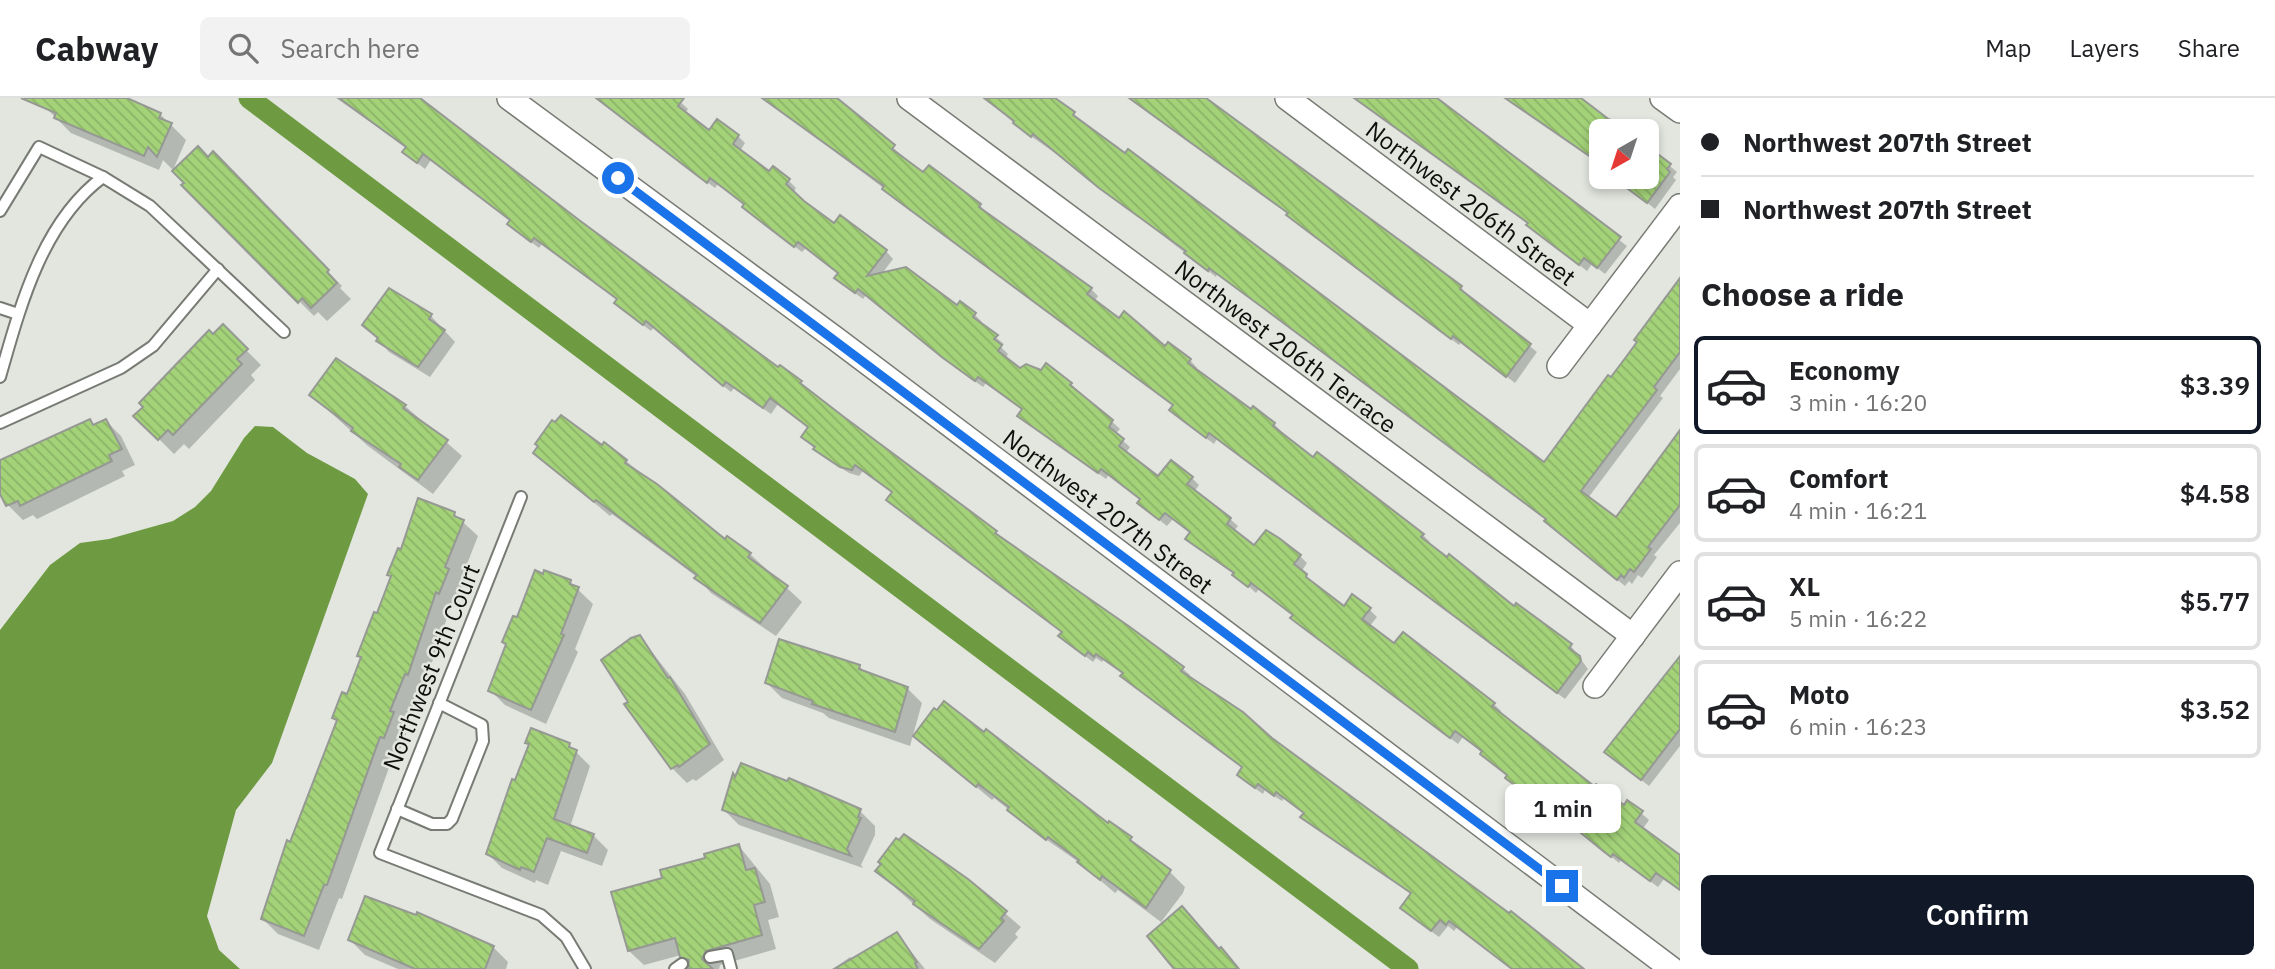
<!DOCTYPE html>
<meta charset="utf-8">
<style>
:root{--surface:#fff;--page:#f2f2f2;--text:#202124;--muted:#757577;--line:#e0e0e0;--accent:#111827}
body{margin:0;font-family:"IBM Plex Sans",sans-serif;background:var(--page);color:var(--text);height:100vh;display:flex;flex-direction:column;font-size:26px;white-space:nowrap}
*{box-sizing:border-box;margin:0}
p{font-size:23px;color:var(--muted)}
.icon{flex:none;width:38px;height:38px;fill:none;stroke:currentColor;stroke-width:2;stroke-linecap:round;stroke-linejoin:round}
.map{position:relative;flex:1;overflow:hidden}
.drawer{display:flex;flex-direction:column;background:var(--surface);width:595px}
.drawer>*{flex:none}
.top-card{display:grid;align-content:center;height:154px;padding:0 21px;background:var(--surface)}
.needle{width:46px;rotate:219deg}
.fabs{position:absolute;left:1589px;top:21px;display:grid;gap:14px}
.fabs a{display:grid;place-items:center;width:70px;height:70px;border-radius:10px;background:var(--surface);box-shadow:0 4px 10px #0003;font-size:35px}
.end{position:absolute;width:32px;height:32px;margin:-16px;border:9px solid #1a73e8;background:#fff;box-shadow:0 0 0 4px #fff}
.from{border-radius:50%}
.bubble{position:absolute;height:49px;border-radius:10px;background:var(--surface);box-shadow:0 4px 10px #0003;font-size:23px;font-weight:600;line-height:49px;text-align:center}
.top-card b{display:flex;align-items:center;gap:24px;height:66px;font-size:26px}
.top-card b+b{border-top:2px solid var(--line)}
.top-card i{width:18px;height:18px;background:var(--text)}
ul{padding:0;list-style:none}
li{display:flex;align-items:center;gap:21px;height:98px;margin:0 14px 10px;padding:0 7px;border:4px solid var(--line);border-radius:10px}
li div{flex:1}
li b{display:block;font-size:26px}
li em{font-style:normal;font-weight:600}
li.active{border-color:var(--accent)}
li>.icon{width:63px;height:63px;stroke-width:1.5}
h2{padding:0 21px;font-size:32px;line-height:84px}
.action{display:flex;gap:14px;margin-top:auto;padding:14px 21px}
.action a{flex:1;height:80px;border-radius:10px;background:var(--accent);color:#fff;font-size:28px;font-weight:600;line-height:80px;text-align:center}
header{display:flex;align-items:center;gap:42px;box-sizing:border-box;height:98px;padding:0 35px;background:var(--surface);border-bottom:2px solid var(--line)}
header strong{font-size:33px}
nav{display:flex;gap:38px;margin-inline-start:auto;font-size:24px}
.search{width:490px;height:63px;background:var(--page);display:flex;align-items:center;gap:18px;box-sizing:border-box;padding:0 24px;border-radius:10px;color:var(--muted);font-size:26px}
main{display:flex;flex:1;min-height:0}
.map>svg:first-child{display:block}
</style>
<header>
<strong>Cabway</strong>
<div class="search"><svg class="icon" aria-label="search" viewBox="0 0 24 24"><circle cx="10" cy="10" r="6"/><path d="M15 15l6 6"/></svg>Search here</div>
<nav><a>Map</a><a>Layers</a><a>Share</a></nav>
</header>
<main>
<div class="map">
<svg width="1680" height="871" viewBox="0 0 1680 871">
<defs>
<pattern id="building-back-hatch" width="6" height="6" patternUnits="userSpaceOnUse" patternTransform="scale(1.75)"><rect width="6" height="6" fill="#a3d279"/><path d="M-1 5l2 2M0 0l6 6M5-1l2 2" fill="none" stroke="#8bb367"/></pattern>
</defs>
<rect width="100%" height="100%" fill="#e2e6df"/>
<path fill="#6e9a42" d="M255 328 273 329 307 355 355 381 368 396 272 665 236 712 207 818 219 852 240 871H0V532L50 467 80 445 109 441 173 423 195 409 211 393 244 340Z"/>
<g fill="#0003">
<path d="M49 0H122L160 16 186 42 173 72 163 62 159 72 71 35 45 9Z"/>
<path d="M336 0H415L778 272 780 269 1003 441 1182 570 1190 577 1188 580 1578 871H1511L1457 829 1454 833 1448 828 1439 839 1409 817 1412 796 1310 726 1303 719 1305 716 1284 700 1282 703 1265 692 1263 696 1246 684 1244 670 1130 585 1124 576 1104 561 1102 564 1096 560 1093 564 1068 545 1064 535 895 409 888 402 893 395 863 373 859 378 849 375 822 358 803 339 810 330 778 306 771 316 734 290 731 294 688 260 681 253 683 250 654 229 651 233 623 212 618 202 542 146 539 150 517 133 511 123 431 62 425 71 412 61 407 50Z"/>
<path d="M595 0H676L688 11 685 16 709 35 738 38 745 45 740 53 770 76 773 71 789 83 796 90 793 95 834 128 886 153 893 161 881 177 975 217 982 224 980 227 1004 246 1001 249 1008 256 1005 261 1020 273 1042 274 1047 268 1071 286 1120 331 1115 336 1130 349 1125 356 1158 381 1192 380 1199 387 1194 394 1230 421 1238 428 1233 434 1255 450 1300 458 1307 465 1301 474 1344 510 1370 512 1377 519 1369 529 1395 547 1494 606 1501 613 1499 616 1594 690 1624 709 1641 715 1649 722 1642 732 1680 759V792L1664 781 1658 789 1621 762 1619 765 1534 696 1532 700 1515 687 1509 677 1463 639 1458 646 1299 527 1292 520 1294 518 1259 491 1256 495 1235 476 1194 448 1187 441 1192 435 1173 421 1167 428 1147 412 1142 402 1109 376 1106 381 1027 325 1023 312 986 285 983 289 952 267 866 197 863 201 844 187 840 176 806 150 802 154 751 116 744 109 746 107 718 86 715 90Z"/>
<path d="M763 0H834L924 76 980 107 986 116 1091 191 1098 198 1094 204 1165 250 1168 246 1190 262 1197 270 1195 272 1251 314 1274 326 1281 333 1279 336 1423 437 1430 444 1428 446 1515 510 1516 508 1571 548 1588 571 1565 601 1217 341 1214 346 1179 320 1172 312 1175 308Z"/>
<path d="M985 0H1052L1544 366 1680 189V271L1660 298 1663 300 1588 400 1616 421 1680 337V425L1654 457 1657 459 1642 480 1638 477 1632 486 1629 483 1625 488 1553 430 1547 422 1276 219 1217 176 1216 179 1071 66 1022 32Z"/>
<path d="M1129 0H1205L1256 40 1461 189 1467 198 1537 254 1515 285 1461 244 1459 247 1295 124 1289 116Z"/>
<path d="M1356 0H1432L1627 148 1605 176 1592 166 1587 173 1536 134 1529 126Z"/>
<path d="M1506 0H1580L1608 23 1610 20 1627 33H1601V67Z"/>
<path d="M1647 49 1677 74 1673 79 1676 82 1655 111 1615 79H1647Z"/>
<path d="M213 56 342 188 340 190 351 201 327 223 318 214 314 218 183 87Z"/>
<path d="M431 218 455 244 430 279 389 254 364 227Z"/>
<path d="M223 229 261 267 251 277 255 282 189 351 184 346 174 356 136 318Z"/>
<path d="M311 297 405 308 462 358 433 396 368 348Z"/>
<path d="M106 323 121 338 135 367 122 373 125 378 37 421 33 417 23 422 8 407 0 392V374Z"/>
<path d="M602 350 626 363 726 444 750 456 802 504 776 538 711 495 697 479 612 416 610 418 535 355Z"/>
<path d="M454 416 478 438 460 484 463 487 454 509 451 508 423 591 420 590 405 628 408 631 399 654 395 653 342 801 339 800 319 852 278 836 263 821 338 623 334 619 348 598 363 561 359 557 392 479 389 477 402 454Z"/>
<path d="M570 484 593 506 575 551 578 554 546 626 505 607 490 592 518 521Z"/>
<path d="M640 539 685 596 724 662 696 683 693 681 687 685 672 670 630 605Z"/>
<path d="M1680 559V648L1649 688 1606 654Z"/>
<path d="M859 568 866 575 907 590 922 605 910 648 829 620 823 615 782 600 767 585Z"/>
<path d="M915 638 1108 728 1110 725 1170 774 1185 789 1183 795 1161 824 1118 792 1115 795 1080 765 1024 726 1008 711 994 700 992 702Z"/>
<path d="M569 647 590 668 570 729 593 737 608 752 602 768 561 753 548 787 536 782 535 785 502 770 488 756 516 685Z"/>
<path d="M736 681 788 685 790 682 860 713 875 728V737L861 767 863 770 739 727 724 712Z"/>
<path d="M900 744 967 782 1021 829 1015 836 1018 839 995 865 930 821 877 773Z"/>
<path d="M739 748 770 786 779 819 768 822 776 851 720 867 719 871H688L690 867 681 857 644 867 629 853 665 781Z"/>
<path d="M897 836 925 871H833L850 859 853 862Z"/>
<path d="M350 842 493 849 508 864 506 871H398L365 857Z"/>
</g>
<g fill="none" stroke-linecap="round" stroke-linejoin="round">
<path stroke="#6e9a42" stroke-width="21" d="M249 0 1408 871"/>
</g>
<g fill="url(#building-back-hatch)" stroke="#969993" stroke-width="2">
<path d="M21 0H127L161 15 159 20 172 25 157 59 148 49 144 58 54 20 56 15Z"/>
<path d="M339 0H420L579 122 778 269 780 267 802 283 800 285 844 319 997 433 995 435 1130 529 1184 569 1181 573 1243 614 1272 640 1509 815 1511 813 1584 871H1512L1449 823 1446 827 1440 822 1431 833 1400 810 1411 795 1300 719 1304 715 1276 694 1274 698 1258 686 1255 690 1237 677 1242 669 1120 578 1123 575 1096 556 1094 559 1088 554 1085 558 1058 538 1062 534 886 402 892 394 855 367 852 372 840 369 813 351 815 349 801 339 808 329 770 300 763 310 726 284 723 288 646 223 643 227 614 205 617 201 534 140 531 144 507 126 510 122 423 56 417 65 402 54 406 49Z"/>
<path d="M596 0H684L678 8 709 32 717 21 739 37 733 46 769 73 773 68 790 81 786 86 804 103 834 125 840 117 887 152 867 178 906 169 957 207 960 203 976 215 973 219 998 237 994 241 1002 247 998 253 1020 270 1026 266 1041 272 1046 265 1072 285 1070 287 1113 322 1109 329 1124 341 1119 348 1158 378 1171 362 1193 379 1187 386 1231 420 1227 426 1254 447 1266 432 1279 440 1301 457 1294 466 1307 476 1306 479 1344 508 1352 496 1371 510 1362 521 1394 545 1403 534 1495 605 1492 608 1594 688 1596 686 1624 707 1627 702 1643 713 1635 724 1680 757V792L1656 775 1650 783 1613 756 1611 759 1603 753 1526 690 1524 694 1505 680 1507 677 1480 656 1482 653 1455 633 1450 640 1290 520 1293 517 1251 485 1248 489 1232 477 1234 475 1185 441 1190 434 1165 415 1159 422 1137 405 1140 401 1101 371 1098 375 1037 332 1017 318 1022 311 978 279 975 283 943 260 858 191 855 195 834 180 838 175 798 144 794 149 742 109 744 106 710 80 707 85Z"/>
<path d="M762 0H837L895 47 892 51 923 74 929 67 981 106 979 109 1092 190 1087 196 1119 220 1124 213 1165 248 1168 244 1191 261 1188 265 1251 311 1253 308 1275 325 1273 328 1313 359 1317 354 1424 436 1421 439 1447 459 1449 456 1514 508 1516 505 1572 546 1569 550 1580 558 1581 563 1557 595 1209 335 1206 340 1169 312 1173 307 882 91 884 88Z"/>
<path d="M984 0H1055L1075 14 1073 17 1125 55 1128 51 1544 364 1608 277 1611 279 1626 259 1637 244 1634 242 1680 180V254L1654 289 1657 292 1581 393 1616 419 1680 332V407L1648 449 1651 451 1634 474 1630 471 1624 480 1621 477 1617 482 1544 423 1546 421 1266 212 1209 170 1208 173 1184 155 1186 153 1099 90 1033 36 1031 39 1013 25 1014 23Z"/>
<path d="M1129 0H1206L1462 188 1460 191 1531 246 1506 279 1453 238 1451 241 1286 117 1288 115Z"/>
<path d="M1354 0H1437L1621 139 1597 170 1584 160 1579 167 1526 127 1528 125Z"/>
<path d="M1505 0H1581L1624 33H1601V66Z"/>
<path d="M198 48 208 59 213 53 329 172 327 174 337 185 311 210 302 200 298 205 181 87 184 85 172 73Z"/>
<path d="M1647 48 1671 66 1667 71 1670 74 1647 105 1612 79H1647Z"/>
<path d="M389 190 432 216 429 221 445 232 418 269 376 243 378 240 362 227Z"/>
<path d="M223 226 248 251 237 261 242 266 173 337 168 332 158 342 133 318 143 309 139 305 209 232 213 236Z"/>
<path d="M336 260 406 307 403 310 448 342 418 382 399 369 401 366 351 333 353 330 309 297Z"/>
<path d="M561 317 602 347 604 344 627 362 625 365 657 386 725 441 727 438 751 455 748 459 788 488 760 525 694 480 697 477 596 402 594 404 533 355 538 348 535 346 552 322 555 324Z"/>
<path d="M90 321 93 327 106 321 122 351 109 357 112 363 20 408 18 403 6 408 0 396V362Z"/>
<path d="M418 400 455 414 454 418 464 422 445 469 449 471 439 496 436 494 408 577 405 576 390 613 394 614 384 640 380 639 327 787H324L304 838 261 821 287 742 290 744 337 622 332 620 342 594 347 596 361 559 357 558 374 514 377 515 391 478 387 477 398 450 401 451Z"/>
<path d="M535 472 543 476 544 472 571 482 570 486 579 489 561 536 564 537 531 612 488 593 506 546 502 544 513 518 517 519Z"/>
<path d="M640 537 668 580 670 579 710 646 679 669 678 667 671 671 624 606 628 604 601 562 631 540Z"/>
<path d="M779 541 860 567 859 571 908 589 895 634 812 606 813 603 765 585Z"/>
<path d="M1680 558V631L1641 682 1604 654Z"/>
<path d="M944 603 984 634 986 631 1108 725 1109 723 1132 739 1130 742 1171 772 1146 810 1102 778 1100 782 1077 764 1079 762 1048 739 1046 742 1007 712 1009 709 978 686 976 689 913 638 934 610 937 612Z"/>
<path d="M531 630 570 645 569 649 577 652 554 721 594 736 587 755 547 740 534 774 521 769 520 772 486 756 512 681 515 682 529 646 525 645Z"/>
<path d="M741 665 787 683 789 680 861 711 858 719 861 720 847 751 851 758 722 712 733 675 735 679Z"/>
<path d="M904 736 968 781 1007 813 1001 820 1004 823 979 851 913 806 915 803 875 773 881 766 878 764 896 740 899 742Z"/>
<path d="M739 746 746 772 755 770 765 804 754 807 762 837 706 853 702 861 713 871H688L689 862 680 859 675 840 628 853 611 794 662 780 660 772 705 760 704 756Z"/>
<path d="M365 798 416 817 417 814 494 848 485 871H415L348 842Z"/>
<path d="M1182 808 1219 851 1221 849 1239 871H1174L1147 838Z"/>
<path d="M897 834 917 864 915 865 918 871H834Z"/>
</g>
<g fill="none" stroke-linecap="round" stroke-linejoin="round">
<g stroke="#777b74" stroke-width="14">
<g id="service">
<path d="M0 113 39 49 103 79 150 108 284 234"/>
<path d="M0 210 18 216"/>
<path d="M0 279C20 209 42 124 103 79"/>
<path d="M0 325 121 270 153 248 218 171"/>
<path d="M521 399 380 755 541 817 566 839 585 871"/>
<path d="M397 711 432 726H447L452 721 483 643 482 627 439 605"/>
<path d="M710 859 727 856 731 871"/>
<path d="M675 871 682 866"/>
</g>
</g>
<g stroke="#777b74" stroke-width="26">
<g id="minor">
<path d="M509 0 836 241 1672 871"/>
<path d="M909 0 1633 538"/>
<path d="M1287 0 1590 227"/>
<path d="M1662 0 1680 13"/>
<path d="M1559 268 1680 108"/>
<path d="M1595 588 1680 475"/>
</g>
</g>
<use href="#service" stroke="#fff" stroke-width="10"/>
<use href="#minor" stroke="#fff" stroke-width="23"/>
</g>
<g fill="none" stroke-linecap="round" stroke-linejoin="round">
<path stroke="#1a73e8" stroke-width="9" d="M618 80 1562 788"/>
</g>
<g text-anchor="middle" dominant-baseline="central" stroke-width="5" stroke-linejoin="round" paint-order="stroke">
<g font-size="24" fill="#0e0f0d" stroke="#e2e6df">
<text transform="translate(1471 105) rotate(37)">Northwest 206th Street</text>
<text transform="translate(1286 248) rotate(37)">Northwest 206th Terrace</text>
<text transform="translate(1108 413) rotate(37)">Northwest 207th Street</text>
<text transform="translate(431 569) rotate(-68)">Northwest 9th Court</text>
</g>
</g>
</svg>
<div class="fabs">
<a><svg class="needle" viewBox="-14 -14 28 28"><path d="M0-13l5 13h-10z" fill="#e53935"/><path d="M0 13l5-13h-10z" fill="#757577"/></svg></a>
</div>
<i class="end from" style="left:618px;top:80px"></i>
<i class="end" style="left:1562px;top:788px"></i>
<div class="bubble" style="left:1505px;top:686px;width:116px">1 min</div>
</div>
<section class="drawer">
<div class="top-card">
<b><i class="from"></i>Northwest 207th Street</b>
<b><i></i>Northwest 207th Street</b>
</div>
<h2>Choose a ride</h2>
<ul>
<li class="active"><svg class="icon" aria-label="car" viewBox="0 0 24 24"><path d="M5 17H2v-5l4-1 3-4h7l3 4 3 1v5h-3M9 17h6M6 11h13"/><circle cx="7" cy="17" r="2"/><circle cx="17" cy="17" r="2"/></svg><div><b>Economy</b><p>3 min · 16:20</p></div><em>$3.39</em></li>
<li><svg class="icon" aria-label="car" viewBox="0 0 24 24"><path d="M5 17H2v-5l4-1 3-4h7l3 4 3 1v5h-3M9 17h6M6 11h13"/><circle cx="7" cy="17" r="2"/><circle cx="17" cy="17" r="2"/></svg><div><b>Comfort</b><p>4 min · 16:21</p></div><em>$4.58</em></li>
<li><svg class="icon" aria-label="car" viewBox="0 0 24 24"><path d="M5 17H2v-5l4-1 3-4h7l3 4 3 1v5h-3M9 17h6M6 11h13"/><circle cx="7" cy="17" r="2"/><circle cx="17" cy="17" r="2"/></svg><div><b>XL</b><p>5 min · 16:22</p></div><em>$5.77</em></li>
<li><svg class="icon" aria-label="car" viewBox="0 0 24 24"><path d="M5 17H2v-5l4-1 3-4h7l3 4 3 1v5h-3M9 17h6M6 11h13"/><circle cx="7" cy="17" r="2"/><circle cx="17" cy="17" r="2"/></svg><div><b>Moto</b><p>6 min · 16:23</p></div><em>$3.52</em></li>
</ul>
<div class="action"><a>Confirm</a></div>
</section>
</main>
